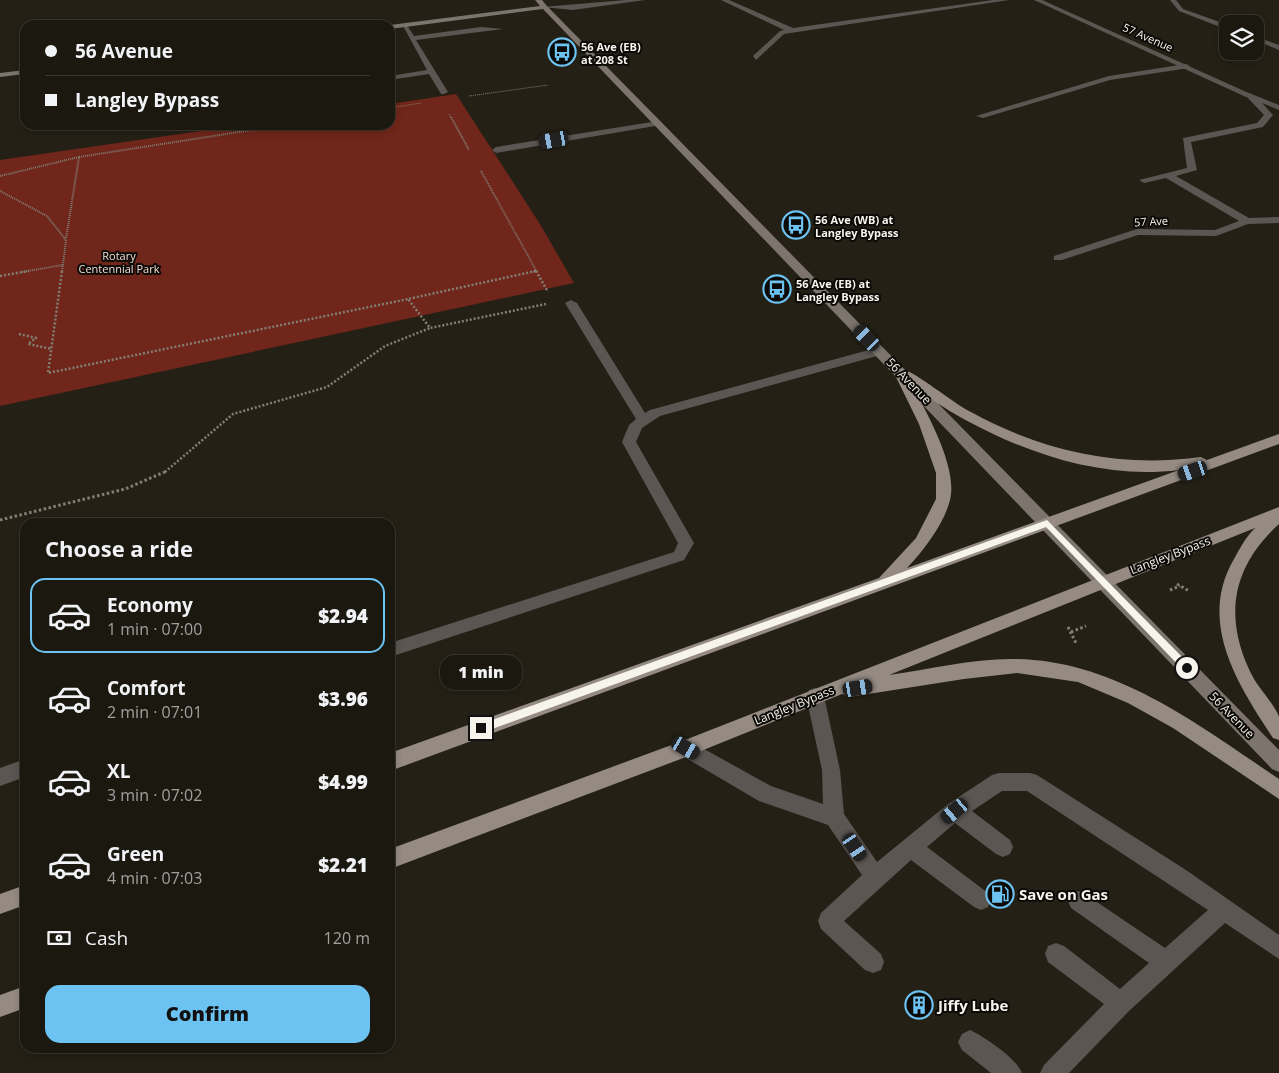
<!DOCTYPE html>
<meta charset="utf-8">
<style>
:root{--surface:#1b1810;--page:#28251e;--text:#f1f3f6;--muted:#a0a09f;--line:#393730;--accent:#6cc3f2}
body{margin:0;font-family:"Open Sans",sans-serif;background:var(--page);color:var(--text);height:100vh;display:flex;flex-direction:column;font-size:19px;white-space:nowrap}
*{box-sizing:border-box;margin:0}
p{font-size:16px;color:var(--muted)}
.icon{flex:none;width:28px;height:28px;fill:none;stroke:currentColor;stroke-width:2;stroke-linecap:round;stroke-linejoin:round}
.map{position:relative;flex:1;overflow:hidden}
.side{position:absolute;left:20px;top:518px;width:375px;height:535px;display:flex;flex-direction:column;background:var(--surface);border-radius:15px;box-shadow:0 2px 8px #0003,0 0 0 1px var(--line)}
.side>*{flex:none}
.top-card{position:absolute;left:20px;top:20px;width:375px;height:110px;border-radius:15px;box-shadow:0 2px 8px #0003,0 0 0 1px var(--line);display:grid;align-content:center;height:110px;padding:0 25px;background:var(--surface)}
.tools{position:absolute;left:1219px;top:15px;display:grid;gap:10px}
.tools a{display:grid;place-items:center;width:45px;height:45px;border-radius:10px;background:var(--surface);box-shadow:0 2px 8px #0003,0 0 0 1px var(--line);font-size:25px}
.end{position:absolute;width:22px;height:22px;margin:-11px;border:6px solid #f6f4ec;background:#111;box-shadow:0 0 0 2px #111}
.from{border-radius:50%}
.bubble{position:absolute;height:35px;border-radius:15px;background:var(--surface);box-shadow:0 2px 8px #0003,0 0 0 1px var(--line);font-size:16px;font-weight:800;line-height:35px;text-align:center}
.car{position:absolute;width:15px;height:30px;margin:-15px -8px;border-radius:6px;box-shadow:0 0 4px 1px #0007;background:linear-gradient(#222 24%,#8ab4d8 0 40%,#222 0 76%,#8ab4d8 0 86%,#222 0)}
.top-card b{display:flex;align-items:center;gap:18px;height:48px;font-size:19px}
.top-card b+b{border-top:1px solid var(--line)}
.top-card i{width:12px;height:12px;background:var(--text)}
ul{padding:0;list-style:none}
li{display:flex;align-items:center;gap:15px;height:75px;margin:0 10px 8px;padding:0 15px;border:2px solid transparent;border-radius:15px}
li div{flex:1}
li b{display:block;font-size:19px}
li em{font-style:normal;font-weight:800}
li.current{border-color:var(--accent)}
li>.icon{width:45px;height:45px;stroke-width:1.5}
h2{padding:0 25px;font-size:22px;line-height:60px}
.pay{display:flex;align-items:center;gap:12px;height:55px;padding:0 25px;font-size:19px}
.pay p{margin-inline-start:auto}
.button{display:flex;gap:10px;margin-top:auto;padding:10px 25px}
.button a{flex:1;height:58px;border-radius:15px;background:var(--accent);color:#111;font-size:20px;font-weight:800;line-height:58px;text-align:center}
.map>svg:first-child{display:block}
</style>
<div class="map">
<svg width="1279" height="1073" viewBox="0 0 1279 1073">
<rect width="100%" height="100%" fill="#242015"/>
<path fill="#70261a" d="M456 94 540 224 574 283 0 406V160L242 125H390V104Z"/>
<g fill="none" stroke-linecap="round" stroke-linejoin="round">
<g stroke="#827f76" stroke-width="1" stroke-dasharray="1 1" stroke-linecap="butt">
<path d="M469 96 548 85"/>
<path d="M390 108 421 103"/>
<path d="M449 114 451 118"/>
</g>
<g stroke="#827f76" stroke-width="2" stroke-dasharray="1 1" stroke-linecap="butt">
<path d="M451 117 469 150"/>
<path d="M79 157 284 125"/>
<path d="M481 171 537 272"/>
<path d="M0 176 79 157 66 239"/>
<path d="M0 191 47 216 66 240 62 272"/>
<path d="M22 272 63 265"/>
<path d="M531 272 536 271"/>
</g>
<g stroke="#827f76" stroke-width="2.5" stroke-dasharray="2 2" stroke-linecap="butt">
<path d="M62 271 48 373 408 299"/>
<path d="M536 271 548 292"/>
<path d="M536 271 408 299 430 328 546 304"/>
<path d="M0 276 29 271"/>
<path d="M19 334 36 338 28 344 52 349"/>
<path d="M165 472 233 414 327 387 385 346 430 328"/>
</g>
<g stroke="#827f76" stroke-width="3" stroke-dasharray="2.5 2.5" stroke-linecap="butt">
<path d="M0 520 125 489 167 471"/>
<path d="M1177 584 1189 591"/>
<path d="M1170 590 1180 586"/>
<path d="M1068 627 1076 643"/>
<path d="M1071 632 1086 626"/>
</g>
<g fill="#5b5652" fill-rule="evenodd">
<path d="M721 0H729L793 28 993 0H1009L784 34 756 60 753 56 780 31 784 30Z"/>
<path d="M1170 0H1176L1183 9 1228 25V30L1179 11Z"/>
<path d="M402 24H406L414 36 481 27 503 29 416 40 448 92 444 94H441L429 74 390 80V76L427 70Z"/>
<path d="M1255 36 1279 45V50L1255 40Z"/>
<path d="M1186 64 1190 66 1189 68 1110 80 983 118 976 116 1109 76Z"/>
<path d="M1249 93 1279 105V110L1262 103 1273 115 1263 127 1191 142 1197 170 1176 176 1249 218 1279 217V223L1248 224 1216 236 1138 235 1062 260H1054V256L1137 229 1215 230 1239 221 1166 178 1144 183 1139 180 1187 168 1183 138 1257 123 1264 115 1245 95Z"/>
<path d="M658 121 662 123 661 125 496 153 492 150 496 147Z"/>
<path d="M571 300 577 303 645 413 650 410 876 348 880 347 886 351 884 354 660 416 642 428 636 442 694 543 684 560 390 657V643L674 552 678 543 622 442 629 425 636 419 565 303Z"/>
<path d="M815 688 821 690 824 696 840 770 844 814 877 862 948 804 992 775 999 773H1030L1037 775 1186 870 1279 935V959L1225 923 1129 1011 1069 1073H1040L1044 1065 1104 1004 1048 962 1045 954 1048 946 1056 943 1064 946 1120 989 1149 963 1071 908 1068 901 1071 894 1078 891 1085 894 1165 948 1208 910 1027 791H1002L972 811 1010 840 1013 847 1010 854 1003 857 996 854 955 823 927 847 988 893 991 900 988 907 981 910 974 907 911 860 844 921 881 954 884 962 881 970 873 973 865 970 821 929 818 921 821 913 862 875 828 825 759 801 679 754 677 748 679 742 686 739 771 786 823 804 822 770 806 696 809 690Z"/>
<path d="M25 759V777L0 786V768Z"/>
<path d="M970 1030C985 1037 1016 1058 1022 1073H991L962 1050 958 1042 962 1034Z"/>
</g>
<g fill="#5b5652" fill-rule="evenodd">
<path d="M626 0H645L573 10 542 7Z"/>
<path d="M1034 0H1042L1253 95 1246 97Z"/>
</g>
<g fill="#7c746d" fill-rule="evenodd">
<path d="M535 0H542L547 6 1279 750V772L1272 769 543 9 390 29V25L540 6Z"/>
<path d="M25 70V74L0 77V73Z"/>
</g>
<g fill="#958b83" fill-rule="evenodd">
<path d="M900 368C918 373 951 402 971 412 1044 452 1119 468 1201 457L1207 460 1279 434V444L390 771V753L879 578 916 538 936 499V473L919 424 894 373 896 369ZM913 387C988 440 1086 482 1179 470L907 568C924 550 944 524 950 500 958 468 928 415 913 387Z"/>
<path d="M1279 507V524C1230 568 1223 621 1254 679 1260 689 1276 707 1279 717 1279 724 1279 733 1279 740L1273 738C1238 685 1197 622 1234 559 1240 548 1246 537 1255 528L889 675C930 669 975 658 1017 659 1117 661 1200 726 1279 779V799L1173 728 1128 703 1078 682 1017 673 964 679 849 697 842 694 686 757 390 869V849L685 740Z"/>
<path d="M25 885V905L0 914V894Z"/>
<path d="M25 986V1008L0 1017V995Z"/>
</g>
</g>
<path fill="#f6f4ec" d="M1047 520 1190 665V671H1184L1046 527 481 733 476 728 481 724Z"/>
<defs>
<g id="bus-ring" transform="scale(1.4375)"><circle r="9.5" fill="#0c0a06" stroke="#6cc3f2" stroke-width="1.5"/><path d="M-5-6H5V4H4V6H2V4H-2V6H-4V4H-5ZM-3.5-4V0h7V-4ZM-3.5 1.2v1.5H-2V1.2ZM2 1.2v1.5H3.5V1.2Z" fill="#6cc3f2"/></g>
<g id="fuel-ring" transform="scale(1.4375)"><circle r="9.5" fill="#0c0a06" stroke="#6cc3f2" stroke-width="1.5"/><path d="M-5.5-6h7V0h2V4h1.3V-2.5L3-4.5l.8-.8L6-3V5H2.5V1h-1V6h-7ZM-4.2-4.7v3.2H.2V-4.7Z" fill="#6cc3f2"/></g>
<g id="building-ring" transform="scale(1.4375)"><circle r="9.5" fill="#0c0a06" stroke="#6cc3f2" stroke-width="1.5"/><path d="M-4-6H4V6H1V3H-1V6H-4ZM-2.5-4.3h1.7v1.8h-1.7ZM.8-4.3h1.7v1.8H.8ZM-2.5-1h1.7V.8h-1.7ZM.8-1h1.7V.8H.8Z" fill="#6cc3f2"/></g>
</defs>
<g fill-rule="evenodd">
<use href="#bus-ring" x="562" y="52"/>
<use href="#bus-ring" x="796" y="225"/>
<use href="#bus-ring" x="777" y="289"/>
<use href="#fuel-ring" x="1000" y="894"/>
<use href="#building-ring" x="919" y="1005"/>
</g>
<g text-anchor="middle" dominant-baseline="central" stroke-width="4" stroke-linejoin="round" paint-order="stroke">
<g font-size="11" fill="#f6f4ec" stroke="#0c0a06">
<text transform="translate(1148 37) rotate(24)">57 Avenue</text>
<text transform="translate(1151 221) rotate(-3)">57 Ave</text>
</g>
<g font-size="11" font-weight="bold" fill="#f6f4ec" stroke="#0c0a06" text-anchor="start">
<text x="581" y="46">56 Ave (EB)<tspan x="581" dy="13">at 208 St</tspan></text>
<text x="815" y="219">56 Ave (WB) at<tspan x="815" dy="13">Langley Bypass</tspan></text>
<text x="796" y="283">56 Ave (EB) at<tspan x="796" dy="13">Langley Bypass</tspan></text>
</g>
<g font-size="11" fill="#f3dad4" stroke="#0c0a06">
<text x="119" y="255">Rotary<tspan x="119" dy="13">Centennial Park</tspan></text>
</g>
<g font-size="12" fill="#f6f4ec" stroke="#0c0a06">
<text transform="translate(909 381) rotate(46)">56 Avenue</text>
<text transform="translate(1170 555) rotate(-21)">Langley Bypass</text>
<text transform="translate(794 705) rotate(-22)">Langley Bypass</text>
<text transform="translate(1232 715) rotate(46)">56 Avenue</text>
</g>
<g font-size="15" font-weight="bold" fill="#f6f4ec" stroke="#0c0a06" text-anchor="start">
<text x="1019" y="894">Save on Gas</text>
<text x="938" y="1005">Jiffy Lube</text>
</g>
</g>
</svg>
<div class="tools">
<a><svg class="icon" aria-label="layers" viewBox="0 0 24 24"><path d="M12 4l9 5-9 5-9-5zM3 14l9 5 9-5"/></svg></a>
</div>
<i class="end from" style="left:1187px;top:668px"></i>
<i class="end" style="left:481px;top:728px"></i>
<div class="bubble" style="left:440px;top:655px;width:82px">1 min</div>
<i class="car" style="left:554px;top:140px;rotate:260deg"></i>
<i class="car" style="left:867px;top:338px;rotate:316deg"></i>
<i class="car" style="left:1193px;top:471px;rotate:251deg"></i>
<i class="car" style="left:858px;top:688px;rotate:81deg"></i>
<i class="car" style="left:686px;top:748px;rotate:120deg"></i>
<i class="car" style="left:955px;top:811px;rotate:230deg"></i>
<i class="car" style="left:855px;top:847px;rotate:146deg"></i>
<div class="top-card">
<b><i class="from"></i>56 Avenue</b>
<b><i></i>Langley Bypass</b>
</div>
<section class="side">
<h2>Choose a ride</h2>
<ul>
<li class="current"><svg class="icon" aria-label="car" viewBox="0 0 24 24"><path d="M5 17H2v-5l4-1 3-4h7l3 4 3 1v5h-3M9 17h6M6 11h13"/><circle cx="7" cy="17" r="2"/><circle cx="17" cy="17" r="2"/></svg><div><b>Economy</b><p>1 min · 07:00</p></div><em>$2.94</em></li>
<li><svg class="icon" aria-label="car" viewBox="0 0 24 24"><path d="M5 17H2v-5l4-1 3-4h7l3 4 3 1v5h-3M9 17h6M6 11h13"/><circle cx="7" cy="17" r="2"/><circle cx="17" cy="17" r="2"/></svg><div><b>Comfort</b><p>2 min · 07:01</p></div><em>$3.96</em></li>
<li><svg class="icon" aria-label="car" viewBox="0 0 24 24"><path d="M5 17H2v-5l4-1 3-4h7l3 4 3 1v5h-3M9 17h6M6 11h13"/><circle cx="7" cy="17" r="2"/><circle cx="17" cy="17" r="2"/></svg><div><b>XL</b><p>3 min · 07:02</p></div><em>$4.99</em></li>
<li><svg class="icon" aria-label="car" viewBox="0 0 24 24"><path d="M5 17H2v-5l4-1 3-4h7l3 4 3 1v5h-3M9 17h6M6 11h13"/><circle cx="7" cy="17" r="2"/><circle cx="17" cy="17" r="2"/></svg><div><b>Green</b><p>4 min · 07:03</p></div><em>$2.21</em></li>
</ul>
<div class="pay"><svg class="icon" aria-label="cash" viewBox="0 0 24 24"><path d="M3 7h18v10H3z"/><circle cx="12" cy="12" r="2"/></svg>Cash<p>120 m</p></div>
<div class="button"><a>Confirm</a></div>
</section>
</div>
